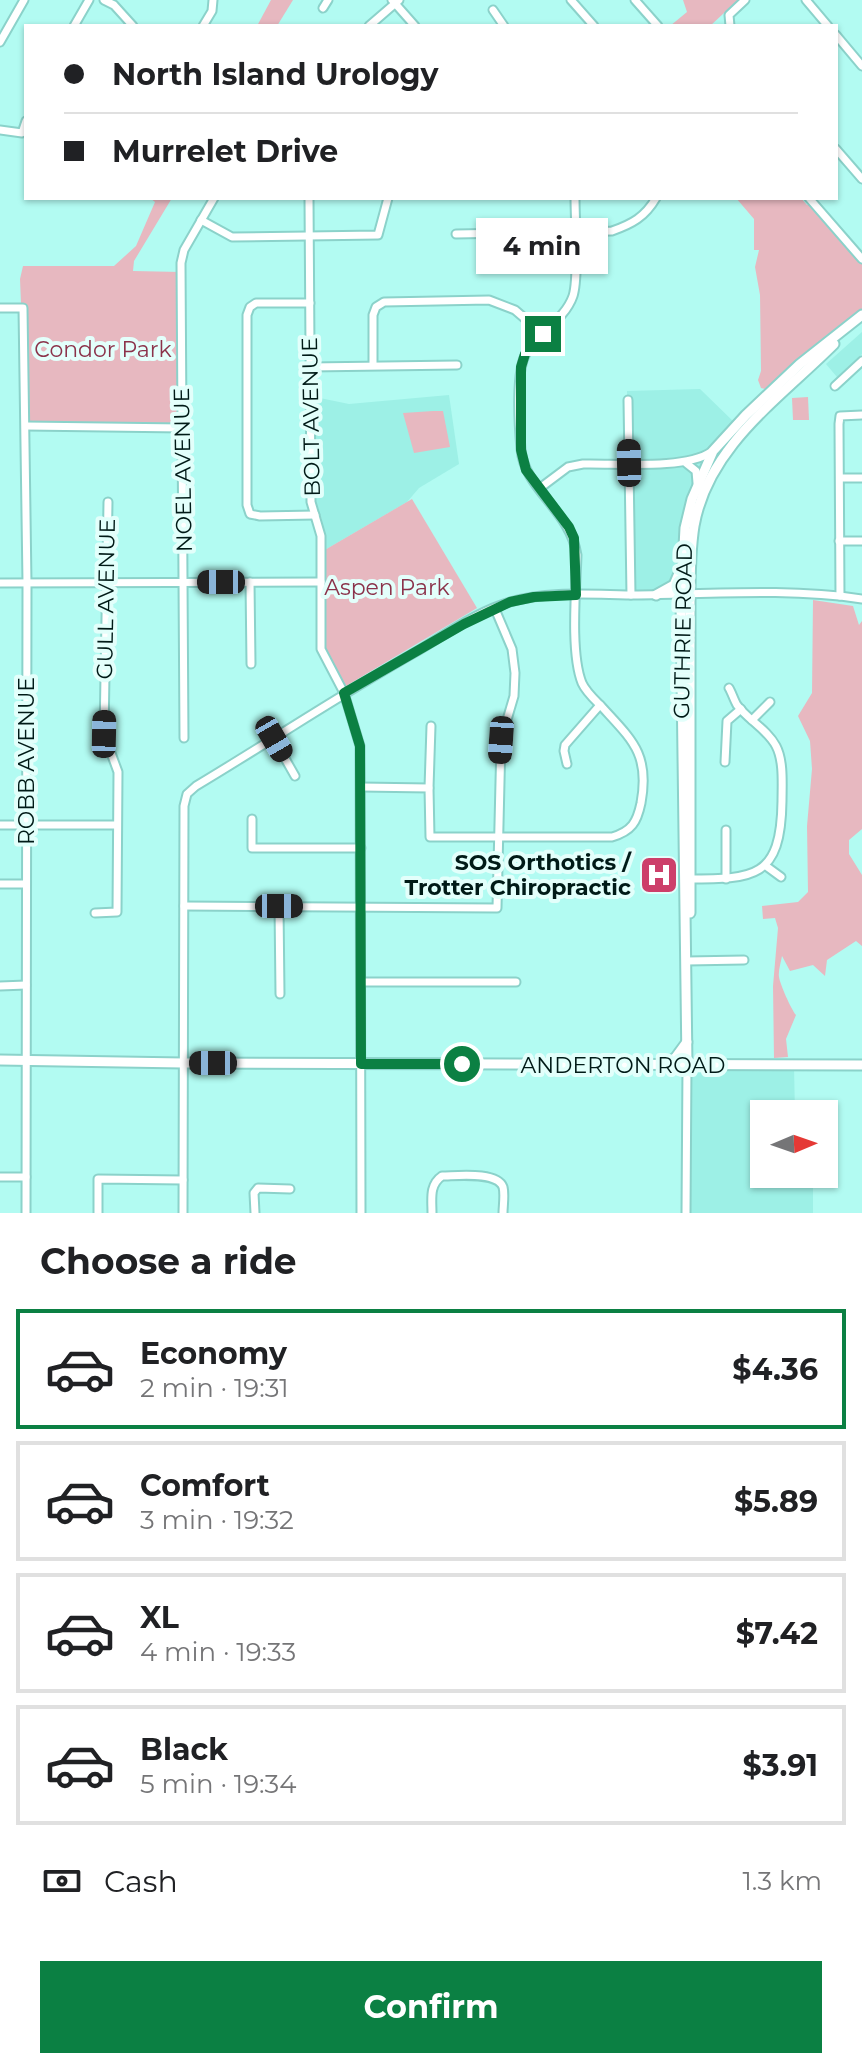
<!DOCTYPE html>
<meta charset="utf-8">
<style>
:root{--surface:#fff;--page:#f2f2f2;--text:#202124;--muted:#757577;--line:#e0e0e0;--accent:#0b8043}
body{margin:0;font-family:Montserrat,sans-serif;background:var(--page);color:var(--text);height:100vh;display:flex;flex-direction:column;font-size:30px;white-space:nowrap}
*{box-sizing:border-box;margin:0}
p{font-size:26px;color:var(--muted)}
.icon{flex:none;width:44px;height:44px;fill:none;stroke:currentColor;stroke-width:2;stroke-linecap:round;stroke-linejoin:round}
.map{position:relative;height:1213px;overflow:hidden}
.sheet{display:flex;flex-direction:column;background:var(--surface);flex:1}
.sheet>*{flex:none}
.banner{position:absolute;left:24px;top:24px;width:814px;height:176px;border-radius:0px;box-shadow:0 2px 6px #0004;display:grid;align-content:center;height:176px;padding:0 40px;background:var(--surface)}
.needle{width:52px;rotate:88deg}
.controls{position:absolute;left:750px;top:1100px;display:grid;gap:16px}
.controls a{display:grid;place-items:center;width:88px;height:88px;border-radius:0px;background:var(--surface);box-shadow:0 2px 6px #0004;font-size:40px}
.end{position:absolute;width:36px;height:36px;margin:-18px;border:10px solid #0b8043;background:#fff;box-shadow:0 0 0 4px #fff}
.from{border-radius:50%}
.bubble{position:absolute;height:56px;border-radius:0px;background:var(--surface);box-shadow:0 2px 6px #0004;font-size:26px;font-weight:700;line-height:56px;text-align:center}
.car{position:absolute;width:24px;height:48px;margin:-24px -12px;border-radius:10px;box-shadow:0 0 6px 2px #0007;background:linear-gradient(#222 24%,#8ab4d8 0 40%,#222 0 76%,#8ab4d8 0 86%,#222 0)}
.banner b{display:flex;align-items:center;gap:28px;height:76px;font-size:30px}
.banner b+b{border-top:2px solid var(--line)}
.banner i{width:20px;height:20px;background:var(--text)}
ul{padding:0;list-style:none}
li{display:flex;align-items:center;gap:24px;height:120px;margin:0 16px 12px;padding:0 24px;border:4px solid var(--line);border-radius:0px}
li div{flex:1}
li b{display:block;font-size:30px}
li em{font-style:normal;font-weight:700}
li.active{border-color:var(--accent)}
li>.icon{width:72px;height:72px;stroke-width:1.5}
h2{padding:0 40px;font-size:36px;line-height:96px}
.pay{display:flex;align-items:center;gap:20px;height:88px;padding:0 40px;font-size:30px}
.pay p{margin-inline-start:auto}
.action{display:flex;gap:16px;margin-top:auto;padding:16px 40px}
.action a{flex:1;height:92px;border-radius:0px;background:var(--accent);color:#fff;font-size:32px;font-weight:700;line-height:92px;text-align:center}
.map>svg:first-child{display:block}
</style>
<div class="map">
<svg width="862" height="1213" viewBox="0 0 862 1213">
<rect width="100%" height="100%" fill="#b2fbf2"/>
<g fill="#9df0e6">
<path d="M862 332V354L837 377 826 364Z"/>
<path d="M700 389 737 425 713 451 692 499 682 568 665 591 631 595 627 391Z"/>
<path d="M449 395 459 464 419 488 407 502 323 551 322 520 315 501V397L349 404Z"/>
<path d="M687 1065 794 1066 795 1114H764V1174H813V1213H686Z"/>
</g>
<g fill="#e7b8c0">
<path d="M271 0H293L277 26H257Z"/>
<path d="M683 0H738L710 26H670L687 12Z"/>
<path d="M150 198H172L134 261 133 271 181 272 183 428 26 426 20 279 23 266H114L136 246 155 202Z"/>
<path d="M736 198H801L807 205 812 202 862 259V315L773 391 761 388 758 380 761 371 760 295 755 267 759 250H754V219Z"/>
<path d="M808 397 809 420H793L792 398Z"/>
<path d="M433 411H443L450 447 414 453 403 413Z"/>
<path d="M412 499 477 608 346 686 323 647V551Z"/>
<path d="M813 600 853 606 859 625 862 621V829L849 840V854L862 875V946L856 941 827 960 825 976 813 965 790 971 782 956C781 962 778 971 779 977 780 984 791 1009 796 1015L786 1039 788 1057 774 1058 773 986 778 928 775 918 763 919 762 906 798 902 808 892 807 826 812 769 810 741 798 716 812 693Z"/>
</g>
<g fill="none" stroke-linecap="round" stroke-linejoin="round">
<g stroke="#8bd2ca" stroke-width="11">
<g id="minor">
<path d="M104 0 114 5 133 26"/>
<path d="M392 0 415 26"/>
<path d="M571 0 594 26"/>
<path d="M635 0 658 26"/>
<path d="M806 0 828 26"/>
<path d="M323 8 328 0"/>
<path d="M493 10 504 26"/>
<path d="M74 26 89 0"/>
<path d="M203 26 212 11 213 0"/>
<path d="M369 26 399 0"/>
<path d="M730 26 729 15 745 0"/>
<path d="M836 35 862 66"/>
<path d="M0 42 24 0"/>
<path d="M0 130 22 133 26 121"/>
<path d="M836 149 862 179"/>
<path d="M309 198 311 502 321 536V649L344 693 360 746 361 1213"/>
<path d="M809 198 862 259"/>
<path d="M201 220 232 237 378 235 388 198"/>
<path d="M456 234 612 231C632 224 645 217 656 198"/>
<path d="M310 303H256L250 307 247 315V505L250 514 260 516 315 515"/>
<path d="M0 308H23L27 583 26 1213"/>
<path d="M373 365V315L376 307 384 302 489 300 515 310 543 334"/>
<path d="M310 367 457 365"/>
<path d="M835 386 862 361"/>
<path d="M628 400 631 595"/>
<path d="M26 426 183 428"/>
<path d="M686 463 696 471 697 483"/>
<path d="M840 478H862"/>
<path d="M540 488 568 467 583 464C616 463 685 470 711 452"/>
<path d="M839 541H862"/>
<path d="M250 582 251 664"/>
<path d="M0 583 321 582"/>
<path d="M840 596 839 424 840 416 862 415"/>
<path d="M752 720 770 702"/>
<path d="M184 738 181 263 184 250 214 198"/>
<path d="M274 739 295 776"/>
<path d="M725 762 727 721 741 709"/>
<path d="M567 764 564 751 565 745 600 705"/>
<path d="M361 787 429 788 430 837H612C632 831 637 822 641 803 650 754 632 740 602 707 595 700 586 692 582 683 570 653 576 588 577 555 570 510 524 489 521 449 519 427 515 369 527 352 540 332 565 319 573 296 579 278 575 220 575 198"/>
<path d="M429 788 431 726"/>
<path d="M252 819V848H361"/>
<path d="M0 825H117"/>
<path d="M766 866 781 877"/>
<path d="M687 879C754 879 781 879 782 801 782 785 784 761 776 746 767 729 748 720 737 705 734 700 732 693 729 688"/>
<path d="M726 879V830"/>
<path d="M0 884H26"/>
<path d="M184 906 497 908 501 740 514 696 515 673 512 649 495 609"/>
<path d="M279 906 280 994"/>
<path d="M95 913 117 912 118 772 104 734 108 502"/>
<path d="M687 961 744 960"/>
<path d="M361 982H516"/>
<path d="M0 986 26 985"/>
<path d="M0 1177H26"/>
<path d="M98 1213V1179L183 1180"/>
<path d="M183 1213 184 806 187 794 196 786C271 741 343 693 419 650 448 633 478 611 510 602 550 590 597 595 638 595 712 594 788 588 862 599"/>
<path d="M255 1213 254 1193 258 1188 290 1189"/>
<path d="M432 1213C432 1199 429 1185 442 1176 456 1176 497 1171 503 1187 505 1194 503 1206 503 1213"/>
<path d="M686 1213 687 1065"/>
</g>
</g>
<g stroke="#8bd2ca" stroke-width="13">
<g id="major">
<path d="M656 595 674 585 680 571"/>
<path d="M690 913V600C690 576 690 551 694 526 708 446 780 398 834 344"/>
<path d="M0 1060 183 1063 862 1065"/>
<path d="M666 1065 676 1057 687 1042"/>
<path d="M687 1065 681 601 685 528 692 499 713 451 746 415 800 364 862 315"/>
</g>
</g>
<use href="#minor" stroke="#fff" stroke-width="7"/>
<use href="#major" stroke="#fff" stroke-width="9"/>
</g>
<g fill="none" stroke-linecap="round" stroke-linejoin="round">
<path stroke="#0b8043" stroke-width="10" d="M462 1064H361L360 746 344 693 464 624 510 602 534 597 576 595 574 538 569 527 526 470 521 450V367L525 354 543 334"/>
</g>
<defs>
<g id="hospital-square" transform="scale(2)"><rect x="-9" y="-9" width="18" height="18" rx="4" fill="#cd3f6a" stroke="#e3fffb"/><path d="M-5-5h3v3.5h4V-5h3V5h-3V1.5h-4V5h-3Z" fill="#fff"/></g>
</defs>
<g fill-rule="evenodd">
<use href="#hospital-square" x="659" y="875"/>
</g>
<g text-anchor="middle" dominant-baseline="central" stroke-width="8" stroke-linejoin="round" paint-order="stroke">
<g font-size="22" fill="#8b324a" stroke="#e3fffb">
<text x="103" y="349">Condor Park</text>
<text x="387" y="587">Aspen Park</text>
</g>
<g font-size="22" fill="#001a17" stroke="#e3fffb">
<text transform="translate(311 417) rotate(-91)">BOLT AVENUE</text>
<text transform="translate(183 470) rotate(-91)">NOEL AVENUE</text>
<text transform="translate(106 599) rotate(-89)">GULL AVENUE</text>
<text transform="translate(683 631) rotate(-89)">GUTHRIE ROAD</text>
<text transform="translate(26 761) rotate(-90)">ROBB AVENUE</text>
<text x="623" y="1065">ANDERTON ROAD</text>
</g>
<g font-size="22" font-weight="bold" fill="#001a17" stroke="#e3fffb" text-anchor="end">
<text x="631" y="862">SOS Orthotics /<tspan x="631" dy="25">Trotter Chiropractic</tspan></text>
</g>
</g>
</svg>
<div class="controls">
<a><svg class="needle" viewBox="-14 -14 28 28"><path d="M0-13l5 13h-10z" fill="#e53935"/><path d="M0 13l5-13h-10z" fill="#757577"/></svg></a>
</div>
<i class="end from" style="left:462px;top:1064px"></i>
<i class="end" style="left:543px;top:334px"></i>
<div class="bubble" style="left:476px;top:218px;width:132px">4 min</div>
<i class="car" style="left:629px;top:463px;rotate:359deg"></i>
<i class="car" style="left:221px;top:582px;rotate:270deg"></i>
<i class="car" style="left:104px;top:734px;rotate:1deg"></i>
<i class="car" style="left:274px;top:739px;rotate:150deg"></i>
<i class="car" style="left:501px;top:740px;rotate:184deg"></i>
<i class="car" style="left:279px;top:906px;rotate:90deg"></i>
<i class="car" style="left:213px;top:1063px;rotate:270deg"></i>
<div class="banner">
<b><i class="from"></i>North Island Urology</b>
<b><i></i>Murrelet Drive</b>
</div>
</div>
<section class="sheet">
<h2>Choose a ride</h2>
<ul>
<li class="active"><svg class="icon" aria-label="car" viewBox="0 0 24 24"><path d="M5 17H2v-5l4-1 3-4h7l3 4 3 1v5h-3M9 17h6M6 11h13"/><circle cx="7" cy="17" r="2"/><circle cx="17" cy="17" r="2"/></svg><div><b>Economy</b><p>2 min · 19:31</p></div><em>$4.36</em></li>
<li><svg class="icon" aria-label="car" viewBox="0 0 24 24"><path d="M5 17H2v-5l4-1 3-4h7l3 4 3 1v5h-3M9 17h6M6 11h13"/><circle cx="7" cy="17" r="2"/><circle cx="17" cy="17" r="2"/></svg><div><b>Comfort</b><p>3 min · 19:32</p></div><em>$5.89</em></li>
<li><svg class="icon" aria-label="car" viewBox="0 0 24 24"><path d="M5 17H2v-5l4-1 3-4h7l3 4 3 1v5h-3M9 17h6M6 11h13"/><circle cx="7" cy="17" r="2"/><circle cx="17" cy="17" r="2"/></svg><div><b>XL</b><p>4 min · 19:33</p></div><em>$7.42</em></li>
<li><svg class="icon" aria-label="car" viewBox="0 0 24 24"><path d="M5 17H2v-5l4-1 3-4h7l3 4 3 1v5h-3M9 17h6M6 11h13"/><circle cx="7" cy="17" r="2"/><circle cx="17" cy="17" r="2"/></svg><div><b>Black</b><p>5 min · 19:34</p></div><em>$3.91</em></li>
</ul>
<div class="pay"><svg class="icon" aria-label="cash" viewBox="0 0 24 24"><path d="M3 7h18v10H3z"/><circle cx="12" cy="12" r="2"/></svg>Cash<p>1.3 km</p></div>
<div class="action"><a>Confirm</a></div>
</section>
